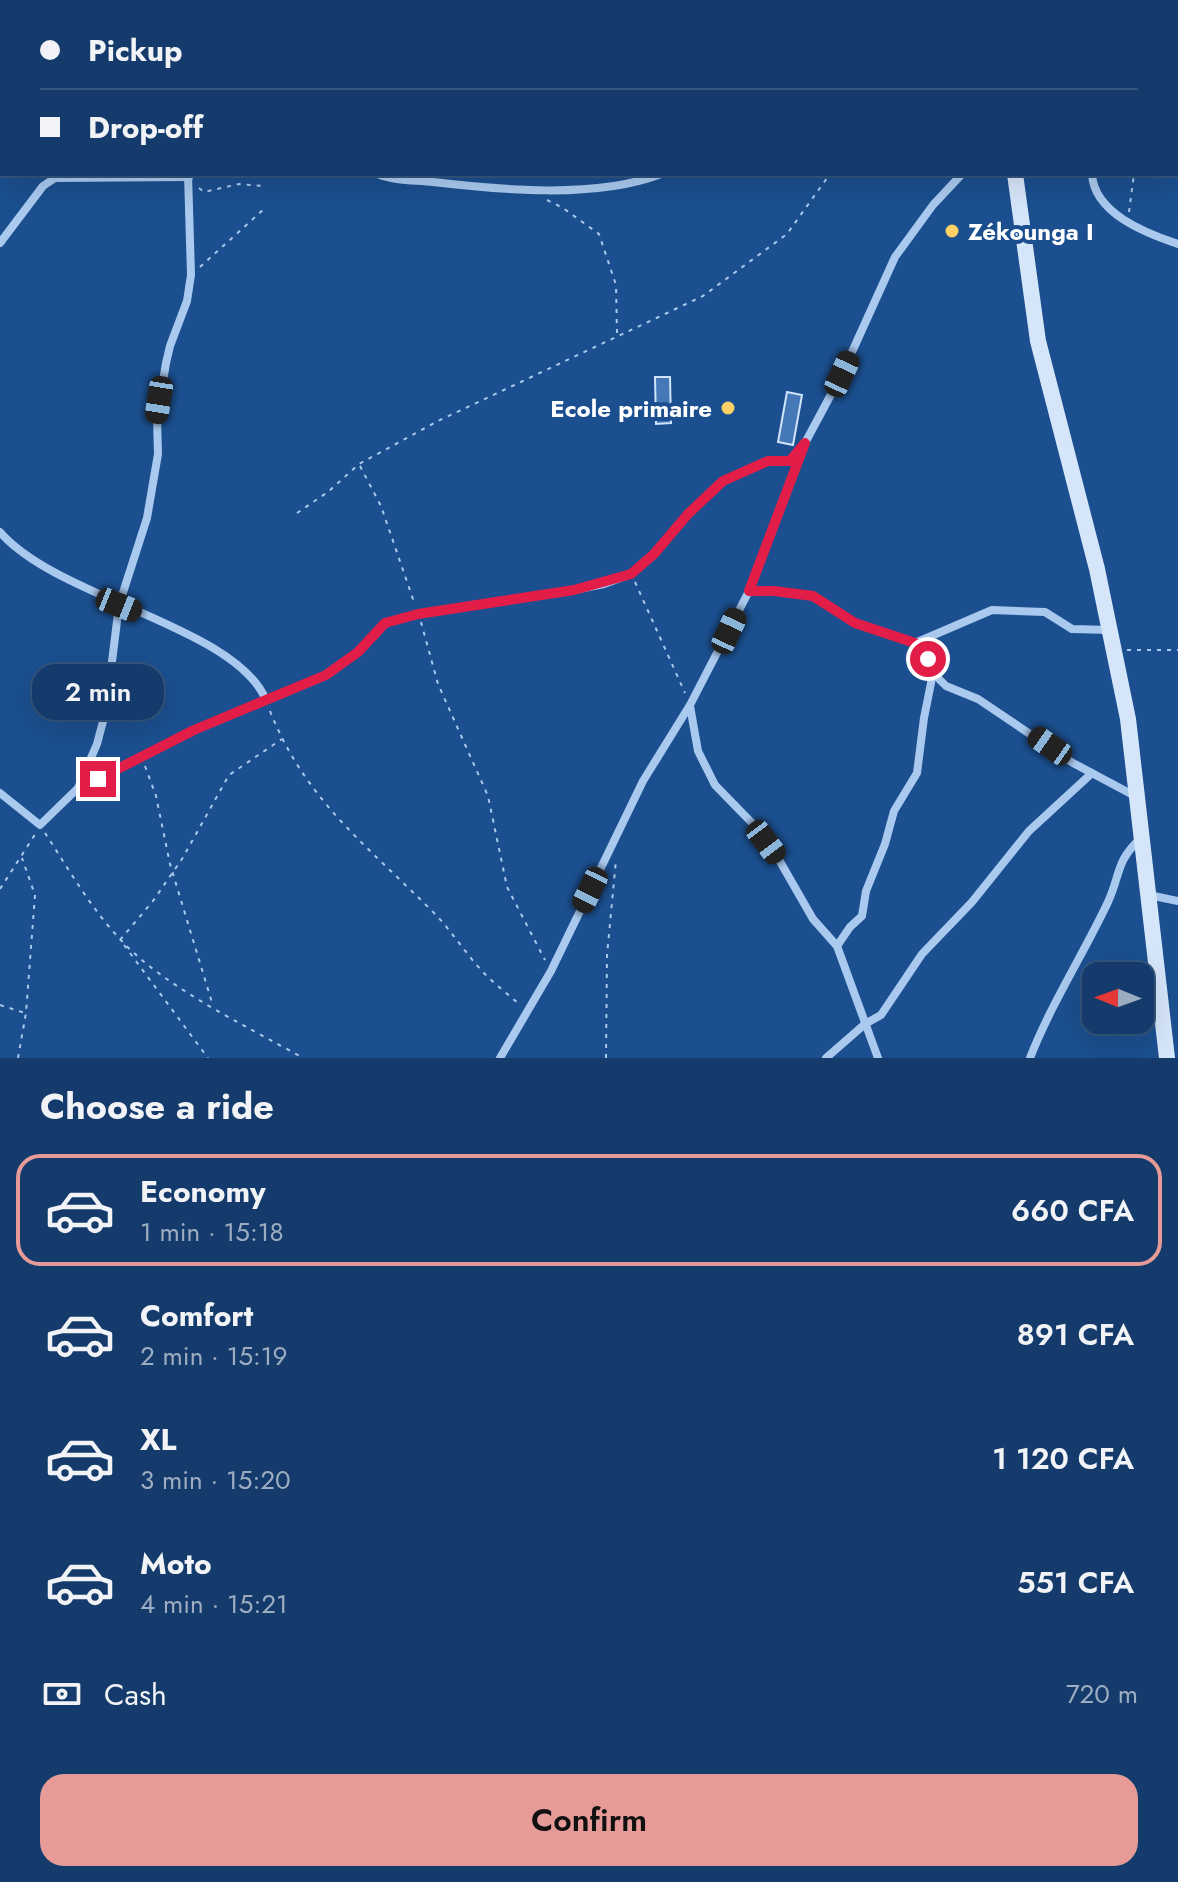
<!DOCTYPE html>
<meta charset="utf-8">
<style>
:root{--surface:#143b6b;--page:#214673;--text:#f1f3f6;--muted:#9dadc1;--line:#33557e;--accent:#e69b98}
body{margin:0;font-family:Jost,sans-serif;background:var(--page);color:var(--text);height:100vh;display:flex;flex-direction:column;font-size:30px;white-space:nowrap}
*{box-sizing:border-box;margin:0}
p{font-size:26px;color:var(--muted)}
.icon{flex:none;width:44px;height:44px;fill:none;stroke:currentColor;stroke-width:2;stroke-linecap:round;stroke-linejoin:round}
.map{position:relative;height:1058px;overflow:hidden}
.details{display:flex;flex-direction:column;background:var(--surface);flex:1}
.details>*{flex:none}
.hud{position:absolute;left:0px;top:0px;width:1178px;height:176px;box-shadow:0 8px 32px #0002,0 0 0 2px var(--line);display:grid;align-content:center;height:176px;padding:0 40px;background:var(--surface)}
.needle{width:52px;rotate:271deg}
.tools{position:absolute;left:1082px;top:962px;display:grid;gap:16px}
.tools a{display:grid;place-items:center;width:72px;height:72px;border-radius:16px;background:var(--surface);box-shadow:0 8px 32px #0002,0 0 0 2px var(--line);font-size:40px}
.end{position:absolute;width:36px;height:36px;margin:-18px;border:10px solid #e11d48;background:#fff;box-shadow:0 0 0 4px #fff}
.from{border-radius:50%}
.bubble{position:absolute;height:56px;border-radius:24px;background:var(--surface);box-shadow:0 8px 32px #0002,0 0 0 2px var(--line);font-size:26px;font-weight:600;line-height:56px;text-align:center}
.car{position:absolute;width:24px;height:48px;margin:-24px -12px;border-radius:10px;box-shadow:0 0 6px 2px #0007;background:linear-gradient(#222 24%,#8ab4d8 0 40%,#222 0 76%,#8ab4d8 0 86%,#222 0)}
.hud b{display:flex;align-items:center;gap:28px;height:76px;font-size:30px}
.hud b+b{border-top:2px solid var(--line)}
.hud i{width:20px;height:20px;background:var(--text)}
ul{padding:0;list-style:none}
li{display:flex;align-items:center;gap:24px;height:112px;margin:0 16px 12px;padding:0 24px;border:4px solid transparent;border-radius:24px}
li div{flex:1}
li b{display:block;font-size:30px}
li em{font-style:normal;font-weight:600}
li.on{border-color:var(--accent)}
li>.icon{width:72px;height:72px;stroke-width:1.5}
h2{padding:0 40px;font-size:36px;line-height:96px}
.pay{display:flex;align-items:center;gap:20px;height:88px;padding:0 40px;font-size:30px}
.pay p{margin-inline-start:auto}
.primary-button{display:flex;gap:16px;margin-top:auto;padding:16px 40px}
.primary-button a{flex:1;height:92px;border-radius:24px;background:var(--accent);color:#111;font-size:32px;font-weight:600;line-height:92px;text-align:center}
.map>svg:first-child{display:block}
</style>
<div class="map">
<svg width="1178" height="1058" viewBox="0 0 1178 1058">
<rect width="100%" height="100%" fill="#1b4f8f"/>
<g fill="#4478b7" stroke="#cfe3fa" stroke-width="2">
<path d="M655 377H670L671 423 656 424Z"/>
<path d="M787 392 802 395 793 445 778 442Z"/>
</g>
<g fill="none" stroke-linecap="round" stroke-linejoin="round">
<g stroke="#a9c9ee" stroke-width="2" stroke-dasharray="4 6" stroke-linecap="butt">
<path d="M1069 0 1070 2"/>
<path d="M348 2V0"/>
<path d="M550 2 551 0"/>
<path d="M666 2 667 0"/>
<path d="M0 89H2"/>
<path d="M1176 159H1178"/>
<path d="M525 174 526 182"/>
<path d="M199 188 204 192 239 184 263 186"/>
<path d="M547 200 563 208 599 234 616 285 617 334"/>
<path d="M1129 212 1134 174"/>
<path d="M200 267 264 209"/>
<path d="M360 466 381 506 415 605"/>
<path d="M297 513 328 492 359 464 438 421 703 296 787 234 830 174"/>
<path d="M635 582 685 693"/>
<path d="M421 622 438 684 488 796 507 887 545 960"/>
<path d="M1127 650H1178"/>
<path d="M270 711C306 802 370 848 436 915 453 933 466 954 483 972 494 984 508 994 520 1005"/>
<path d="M145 766 156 796 170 864 213 1006"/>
<path d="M45 833C68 868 90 907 119 938 163 987 245 1025 303 1058"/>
<path d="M0 889 36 833"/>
<path d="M120 940 153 901 182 859 229 775 282 739"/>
<path d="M124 945 208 1058"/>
<path d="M0 1005 25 1013"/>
<path d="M18 1058 26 1013 35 895 22 858"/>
<path d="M606 1058 607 955 616 860"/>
</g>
<g stroke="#a9c9ee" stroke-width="8">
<path d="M169 0 170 2"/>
<path d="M80 2 83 0"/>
<path d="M456 2V0"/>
<path d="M1106 2 1108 0"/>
<path d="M0 51 2 49"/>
<path d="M1176 55H1178"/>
<path d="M378 174C394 181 416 180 433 182 502 190 596 199 661 174"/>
<path d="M1092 174C1094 213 1145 233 1178 244"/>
<path d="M0 243 43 186 55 178 189 177"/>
<path d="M0 532C58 599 235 626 266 700"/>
<path d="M749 591H774L813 596 855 623 915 643 923 651 933 673 946 686 978 699 1073 763 1135 796"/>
<path d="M915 643 992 610 1045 612 1072 629 1109 630"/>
<path d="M690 706 698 751 715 785 754 825 778 858 813 919 837 946 878 1058"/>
<path d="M78 788 97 744 106 710 119 605 147 518 158 454 157 418 166 363 170 346 187 301 191 275 188 174"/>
<path d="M0 793 40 825 77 789 194 730 326 675 358 652 385 623 418 614 574 590 604 584 631 574 654 554 688 514 723 481 768 461H790L799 449"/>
<path d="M1149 895 1178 901"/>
<path d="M837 946 850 927 862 916 866 891 885 844 894 811 917 773 924 718 933 673"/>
<path d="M500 1058 551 971 643 781 690 705 749 591 805 443 842 374 895 257 933 205 962 174"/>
<path d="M826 1058 865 1024 881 1015 922 954 972 902 1029 831 1092 773"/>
<path d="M1030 1058C1051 1004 1083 955 1108 902 1121 874 1115 862 1141 838"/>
</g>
<g stroke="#d6e6fa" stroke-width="16">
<path d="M1020 2V0"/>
<path d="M1015 174 1038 341 1097 569 1128 719 1167 1058"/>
</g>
</g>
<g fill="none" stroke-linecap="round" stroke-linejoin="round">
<path stroke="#e11d48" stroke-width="10" d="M98 779 194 730 326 675 358 652 385 623 418 614 574 590 631 574 654 554 688 514 723 481 768 461H790L805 443 749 591H774L813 596 855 623 915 643 928 659"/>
</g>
<g fill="#ffd166" stroke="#1b4f8f" stroke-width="3">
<circle cx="952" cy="231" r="8"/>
<circle cx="728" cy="408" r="8"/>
</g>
<g text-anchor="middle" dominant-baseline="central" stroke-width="8" stroke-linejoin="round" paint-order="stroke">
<g font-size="24" font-weight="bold" fill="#fff" stroke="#1b4f8f" text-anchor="start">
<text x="968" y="231">Zékounga I</text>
<text x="712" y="408" text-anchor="end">Ecole primaire</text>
</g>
</g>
</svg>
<div class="tools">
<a><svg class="needle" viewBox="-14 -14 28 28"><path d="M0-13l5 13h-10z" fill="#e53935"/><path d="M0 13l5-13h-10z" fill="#9dadc1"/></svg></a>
</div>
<i class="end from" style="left:928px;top:659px"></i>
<i class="end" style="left:98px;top:779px"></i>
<div class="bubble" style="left:32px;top:664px;width:132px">2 min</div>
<i class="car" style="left:842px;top:374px;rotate:25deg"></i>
<i class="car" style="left:159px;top:400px;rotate:189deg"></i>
<i class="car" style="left:119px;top:605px;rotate:112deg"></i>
<i class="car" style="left:729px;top:631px;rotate:25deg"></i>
<i class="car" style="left:1050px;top:746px;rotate:305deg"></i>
<i class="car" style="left:766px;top:842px;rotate:143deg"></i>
<i class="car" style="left:590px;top:890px;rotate:206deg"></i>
<div class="hud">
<b><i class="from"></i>Pickup</b>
<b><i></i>Drop-off</b>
</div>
</div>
<section class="details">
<h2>Choose a ride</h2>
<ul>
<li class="on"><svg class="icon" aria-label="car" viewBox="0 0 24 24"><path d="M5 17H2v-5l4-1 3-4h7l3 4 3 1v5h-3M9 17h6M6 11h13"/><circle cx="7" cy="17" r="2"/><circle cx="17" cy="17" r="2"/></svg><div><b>Economy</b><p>1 min · 15:18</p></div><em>660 CFA</em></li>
<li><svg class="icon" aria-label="car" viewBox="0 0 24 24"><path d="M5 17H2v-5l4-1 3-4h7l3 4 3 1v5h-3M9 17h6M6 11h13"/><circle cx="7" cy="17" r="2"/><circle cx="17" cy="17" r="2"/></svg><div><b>Comfort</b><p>2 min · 15:19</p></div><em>891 CFA</em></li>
<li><svg class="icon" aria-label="car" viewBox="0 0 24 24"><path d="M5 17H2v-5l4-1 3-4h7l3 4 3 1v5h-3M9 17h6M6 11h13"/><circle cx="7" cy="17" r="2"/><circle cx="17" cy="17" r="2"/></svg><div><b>XL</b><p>3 min · 15:20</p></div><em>1 120 CFA</em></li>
<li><svg class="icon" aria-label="car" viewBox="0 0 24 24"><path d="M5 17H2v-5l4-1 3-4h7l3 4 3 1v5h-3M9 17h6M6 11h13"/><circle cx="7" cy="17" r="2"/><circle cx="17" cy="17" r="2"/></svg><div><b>Moto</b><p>4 min · 15:21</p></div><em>551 CFA</em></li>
</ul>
<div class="pay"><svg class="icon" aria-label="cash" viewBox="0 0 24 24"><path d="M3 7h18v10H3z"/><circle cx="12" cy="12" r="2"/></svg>Cash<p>720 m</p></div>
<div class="primary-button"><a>Confirm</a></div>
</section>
